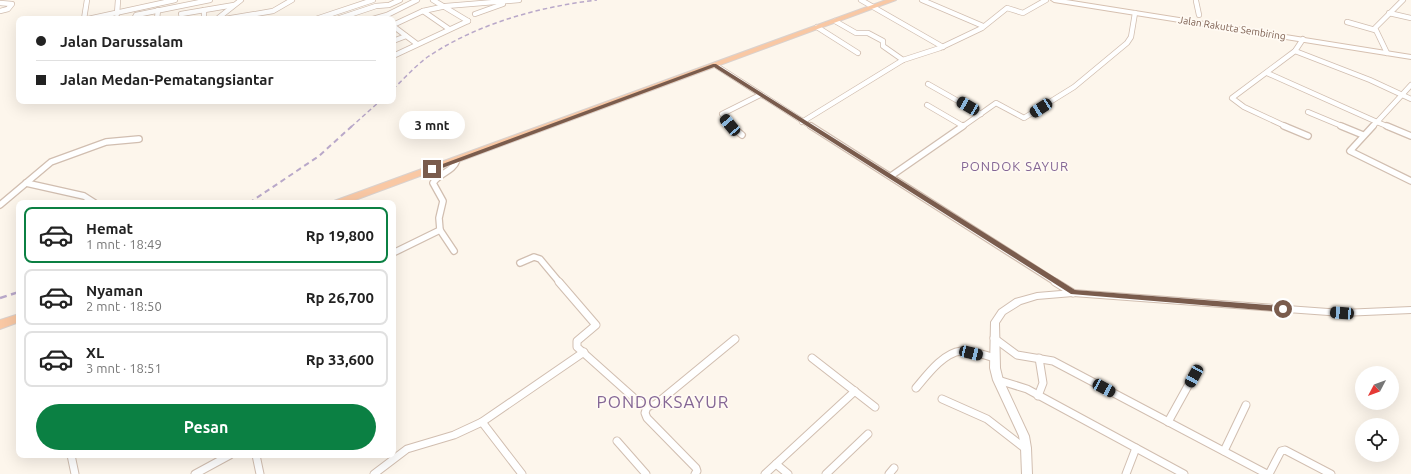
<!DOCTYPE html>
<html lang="id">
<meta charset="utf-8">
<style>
:root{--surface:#fff;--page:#f6f6f6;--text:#222;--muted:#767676;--line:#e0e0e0;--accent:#0b8043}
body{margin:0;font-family:Ubuntu,sans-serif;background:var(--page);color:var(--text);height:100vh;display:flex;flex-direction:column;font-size:15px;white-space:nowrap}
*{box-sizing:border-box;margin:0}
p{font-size:13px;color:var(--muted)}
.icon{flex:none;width:22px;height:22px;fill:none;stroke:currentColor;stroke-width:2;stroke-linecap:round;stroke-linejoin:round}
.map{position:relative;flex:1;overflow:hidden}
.sheet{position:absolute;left:16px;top:200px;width:380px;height:258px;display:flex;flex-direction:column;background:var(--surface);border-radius:8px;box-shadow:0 4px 16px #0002}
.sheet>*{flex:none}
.hud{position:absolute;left:16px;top:16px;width:380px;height:88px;border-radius:8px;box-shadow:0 4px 16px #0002;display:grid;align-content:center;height:88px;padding:0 20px;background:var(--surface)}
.needle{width:26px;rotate:229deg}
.buttons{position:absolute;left:1355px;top:366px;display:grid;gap:8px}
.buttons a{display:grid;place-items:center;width:44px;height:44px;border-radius:50%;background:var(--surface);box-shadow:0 4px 16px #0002;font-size:20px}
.end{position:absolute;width:18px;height:18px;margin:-9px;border:5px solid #7a5c4d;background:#fff;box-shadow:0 0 0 2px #fff}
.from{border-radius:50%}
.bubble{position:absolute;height:28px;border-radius:14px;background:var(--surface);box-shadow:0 4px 16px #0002;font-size:13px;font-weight:700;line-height:28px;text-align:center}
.car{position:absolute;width:12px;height:24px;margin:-12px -6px;border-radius:5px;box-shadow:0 0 3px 1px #0007;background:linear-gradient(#222 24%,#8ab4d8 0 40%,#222 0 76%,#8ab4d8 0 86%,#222 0)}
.hud b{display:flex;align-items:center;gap:14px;height:38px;font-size:15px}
.hud b+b{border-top:1px solid var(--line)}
.hud i{width:10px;height:10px;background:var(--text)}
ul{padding:7px 0 0;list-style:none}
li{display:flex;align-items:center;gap:12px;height:56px;margin:0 8px 6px;padding:0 12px;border:2px solid var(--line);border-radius:8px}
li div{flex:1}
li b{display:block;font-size:15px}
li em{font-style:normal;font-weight:700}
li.selected{border-color:var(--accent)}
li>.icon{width:36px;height:36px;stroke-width:1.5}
.primary-button{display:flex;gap:8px;margin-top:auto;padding:8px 20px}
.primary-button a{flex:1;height:46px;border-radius:24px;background:var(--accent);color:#fff;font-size:16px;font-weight:700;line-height:46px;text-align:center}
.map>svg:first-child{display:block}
</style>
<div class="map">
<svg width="1411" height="474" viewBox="0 0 1411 474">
<rect width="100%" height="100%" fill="#fdf6ec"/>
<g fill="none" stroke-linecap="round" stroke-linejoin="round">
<g stroke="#d1beb0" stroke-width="6">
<g id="minor-far2">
<path d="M433 0 468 21"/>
<path d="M861 0 943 47"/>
<path d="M922 0 983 26"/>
<path d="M1196 1 1199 15"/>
<path d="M0 3 12 4 8 9 0 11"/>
<path d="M204 10V19"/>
<path d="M1389 13 1411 18"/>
<path d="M117 14 118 0"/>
<path d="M181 14 234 5"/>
<path d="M475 14 503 4"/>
<path d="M84 19 87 0"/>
<path d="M88 19 175 0"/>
<path d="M134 19 136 15 210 0"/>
<path d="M157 19 158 10"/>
<path d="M217 19 241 0"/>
<path d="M225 19 273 11 292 0"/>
<path d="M316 19 373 0"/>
<path d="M337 19 376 6 389 5 400 0"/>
<path d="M373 19 387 15 417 0"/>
<path d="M835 21 856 33H868L883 41V46L903 60"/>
<path d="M1347 22 1375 30"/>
<path d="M393 25 423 11"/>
<path d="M393 26 417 44"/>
<path d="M817 27 858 53"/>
<path d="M449 29 423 11 446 6 519 0"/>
<path d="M393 41 406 36"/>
<path d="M1295 51 1370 80 1411 99"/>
<path d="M1387 53 1375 28 1403 0"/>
<path d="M393 56 468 21"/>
<path d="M715 65 812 127"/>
<path d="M1267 73 1377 122 1372 127"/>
<path d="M928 84 981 114"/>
<path d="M927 105 963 126"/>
<path d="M1308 112 1344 127"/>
<path d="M802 122 903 60 940 48 982 28 1007 8 1023 13 1046 0"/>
<path d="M732 127 722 114 760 95"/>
<path d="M962 127 996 103 1024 118 1074 87 1127 43 1131 37 1135 13"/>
<path d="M1287 127 1244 107 1232 98 1295 51 1303 39"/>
<path d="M1389 127 1377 122 1411 85"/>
</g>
</g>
<g stroke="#d1beb0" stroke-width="8">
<g id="minor-far1">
<path d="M731 126 742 135"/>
<path d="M811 126 1057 283"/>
<path d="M1284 126 1308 136"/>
<path d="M1341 126 1363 135"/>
<path d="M1373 126 1350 151 1411 181"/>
<path d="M1387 126 1411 136"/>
<path d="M891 176 963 126"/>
<path d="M26 183 84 196 95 203"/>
<path d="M0 205 51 162 106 142 139 139"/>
<path d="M440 230 454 251"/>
<path d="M393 253 440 230 439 218 443 201 433 183C439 173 453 172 457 160"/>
<path d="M520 263 534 257 540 259 560 283"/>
</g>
</g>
<g stroke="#d1beb0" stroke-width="9">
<g id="minor">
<path d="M559 282 596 325 577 341V347L642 405 647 407 656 404 735 339"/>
<path d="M1055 282 1073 293"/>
<path d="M994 338 1017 355 1053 361 1267 474"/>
<path d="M812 358 875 407"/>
<path d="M998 380 1027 389 1184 474"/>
<path d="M916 388C927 375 943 353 961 351 973 350 984 355 995 358"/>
<path d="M1038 396 1043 383 1039 358"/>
<path d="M942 399 987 419 1027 450"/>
<path d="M647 407 645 413 647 418 696 468 697 471 695 474"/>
<path d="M482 422 584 352"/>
<path d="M1168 422 1194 375"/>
<path d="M617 441 646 474"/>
<path d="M1224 451 1246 405"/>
<path d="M71 455 75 474"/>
<path d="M256 455 260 474"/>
<path d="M776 464 788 474"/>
<path d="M195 474 230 455"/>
<path d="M374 474 407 449 454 435 482 422 522 474"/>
<path d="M765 474 855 391"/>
<path d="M826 474 868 434"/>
<path d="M889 474 894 468"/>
<path d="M1126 474 1136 448"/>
<path d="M1269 474 1281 451 1285 450 1331 474"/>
</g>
</g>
<g stroke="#d1beb0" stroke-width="2">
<path id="tertiary" d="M1073 290 1342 310 1411 307V313L1342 316 1073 296 1037 299 1021 304 1005 314 999 323 1000 368 1003 380 1029 436 1031 448 1032 474H1022L1021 448 1019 436 993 380 990 368 991 322 999 310 1015 299 1037 293Z"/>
</g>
<g stroke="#d6c0b0" stroke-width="2">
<path id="secondary" d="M1051 0H1066L1411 55V59L1054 2Z"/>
</g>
<g stroke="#dad1cd" stroke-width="2">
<g id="trunk">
<path d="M886 0H896L347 203H332L334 201Z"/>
<path d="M19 314V322L0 329V320Z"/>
</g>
</g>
<use href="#minor-far2" stroke="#fff" stroke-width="4.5"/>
<use href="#minor-far1" stroke="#fff" stroke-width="5.5"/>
<use href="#minor" stroke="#fff" stroke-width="7"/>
<use href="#tertiary" fill="#fff" fill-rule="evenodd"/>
<use href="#secondary" fill="#fff" fill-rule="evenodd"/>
<use href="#trunk" fill="#f9c8a4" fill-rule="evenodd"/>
<g stroke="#b9a8c9" stroke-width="1.5" stroke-dasharray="4.5 3" stroke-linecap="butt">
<path d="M393 89C405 78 416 65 429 56 479 23 539 7 597 0"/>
<path d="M351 127 380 101"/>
</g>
<path stroke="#b9a8c9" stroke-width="2" stroke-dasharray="5.5 4" stroke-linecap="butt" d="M249 203 319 156 352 126"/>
<path stroke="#b9a8c9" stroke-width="2.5" stroke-dasharray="7 4.5" stroke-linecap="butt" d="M0 298 19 292"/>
</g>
<path fill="#7a5c4d" d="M713 64H716L1075 290 1283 306 1287 309 1283 312 1071 294 714 67 434 171 429 169Z"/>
<g text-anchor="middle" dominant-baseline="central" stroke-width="3.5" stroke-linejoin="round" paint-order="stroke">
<g font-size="10" fill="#7a5c4d" stroke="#fffaf3">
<text transform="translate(1232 28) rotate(9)">Jalan Rakutta Sembiring</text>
</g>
<g font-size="13" letter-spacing="1" fill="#846695" stroke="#fffaf3">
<text x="1015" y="166">PONDOK SAYUR</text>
</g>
<g font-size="17" letter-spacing="1" fill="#846695" stroke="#fffaf3">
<text x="663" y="401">PONDOKSAYUR</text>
</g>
</g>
</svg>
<div class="buttons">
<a><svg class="needle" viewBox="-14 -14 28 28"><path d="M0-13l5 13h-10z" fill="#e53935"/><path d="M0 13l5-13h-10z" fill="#767676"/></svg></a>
<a><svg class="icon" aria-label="locate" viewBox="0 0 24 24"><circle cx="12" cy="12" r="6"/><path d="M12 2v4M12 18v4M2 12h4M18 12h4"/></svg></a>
</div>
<i class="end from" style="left:1283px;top:309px"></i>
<i class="end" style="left:432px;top:169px"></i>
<div class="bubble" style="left:399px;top:111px;width:66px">3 mnt</div>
<i class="car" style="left:968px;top:106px;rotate:300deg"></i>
<i class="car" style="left:1041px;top:108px;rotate:237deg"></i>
<i class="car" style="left:730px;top:125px;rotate:320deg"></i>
<i class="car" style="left:1342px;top:313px;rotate:274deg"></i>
<i class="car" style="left:971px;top:353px;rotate:103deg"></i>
<i class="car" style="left:1194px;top:376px;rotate:209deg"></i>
<i class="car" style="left:1104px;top:388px;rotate:118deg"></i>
<div class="hud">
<b><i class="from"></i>Jalan Darussalam</b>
<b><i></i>Jalan Medan-Pematangsiantar</b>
</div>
<section class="sheet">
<ul>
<li class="selected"><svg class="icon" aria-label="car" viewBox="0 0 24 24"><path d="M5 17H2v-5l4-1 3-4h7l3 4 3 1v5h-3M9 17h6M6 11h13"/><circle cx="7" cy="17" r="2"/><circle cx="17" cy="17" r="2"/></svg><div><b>Hemat</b><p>1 mnt · 18:49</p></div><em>Rp 19,800</em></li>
<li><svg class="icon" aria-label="car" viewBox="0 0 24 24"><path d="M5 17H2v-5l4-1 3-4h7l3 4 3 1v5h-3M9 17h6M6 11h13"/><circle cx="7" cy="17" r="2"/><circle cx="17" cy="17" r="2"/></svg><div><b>Nyaman</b><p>2 mnt · 18:50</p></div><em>Rp 26,700</em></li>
<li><svg class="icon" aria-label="car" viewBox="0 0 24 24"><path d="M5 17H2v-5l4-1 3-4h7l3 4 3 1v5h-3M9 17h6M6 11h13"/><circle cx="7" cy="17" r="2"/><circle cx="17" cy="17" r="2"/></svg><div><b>XL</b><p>3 mnt · 18:51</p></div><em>Rp 33,600</em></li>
</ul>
<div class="primary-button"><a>Pesan</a></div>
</section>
</div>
